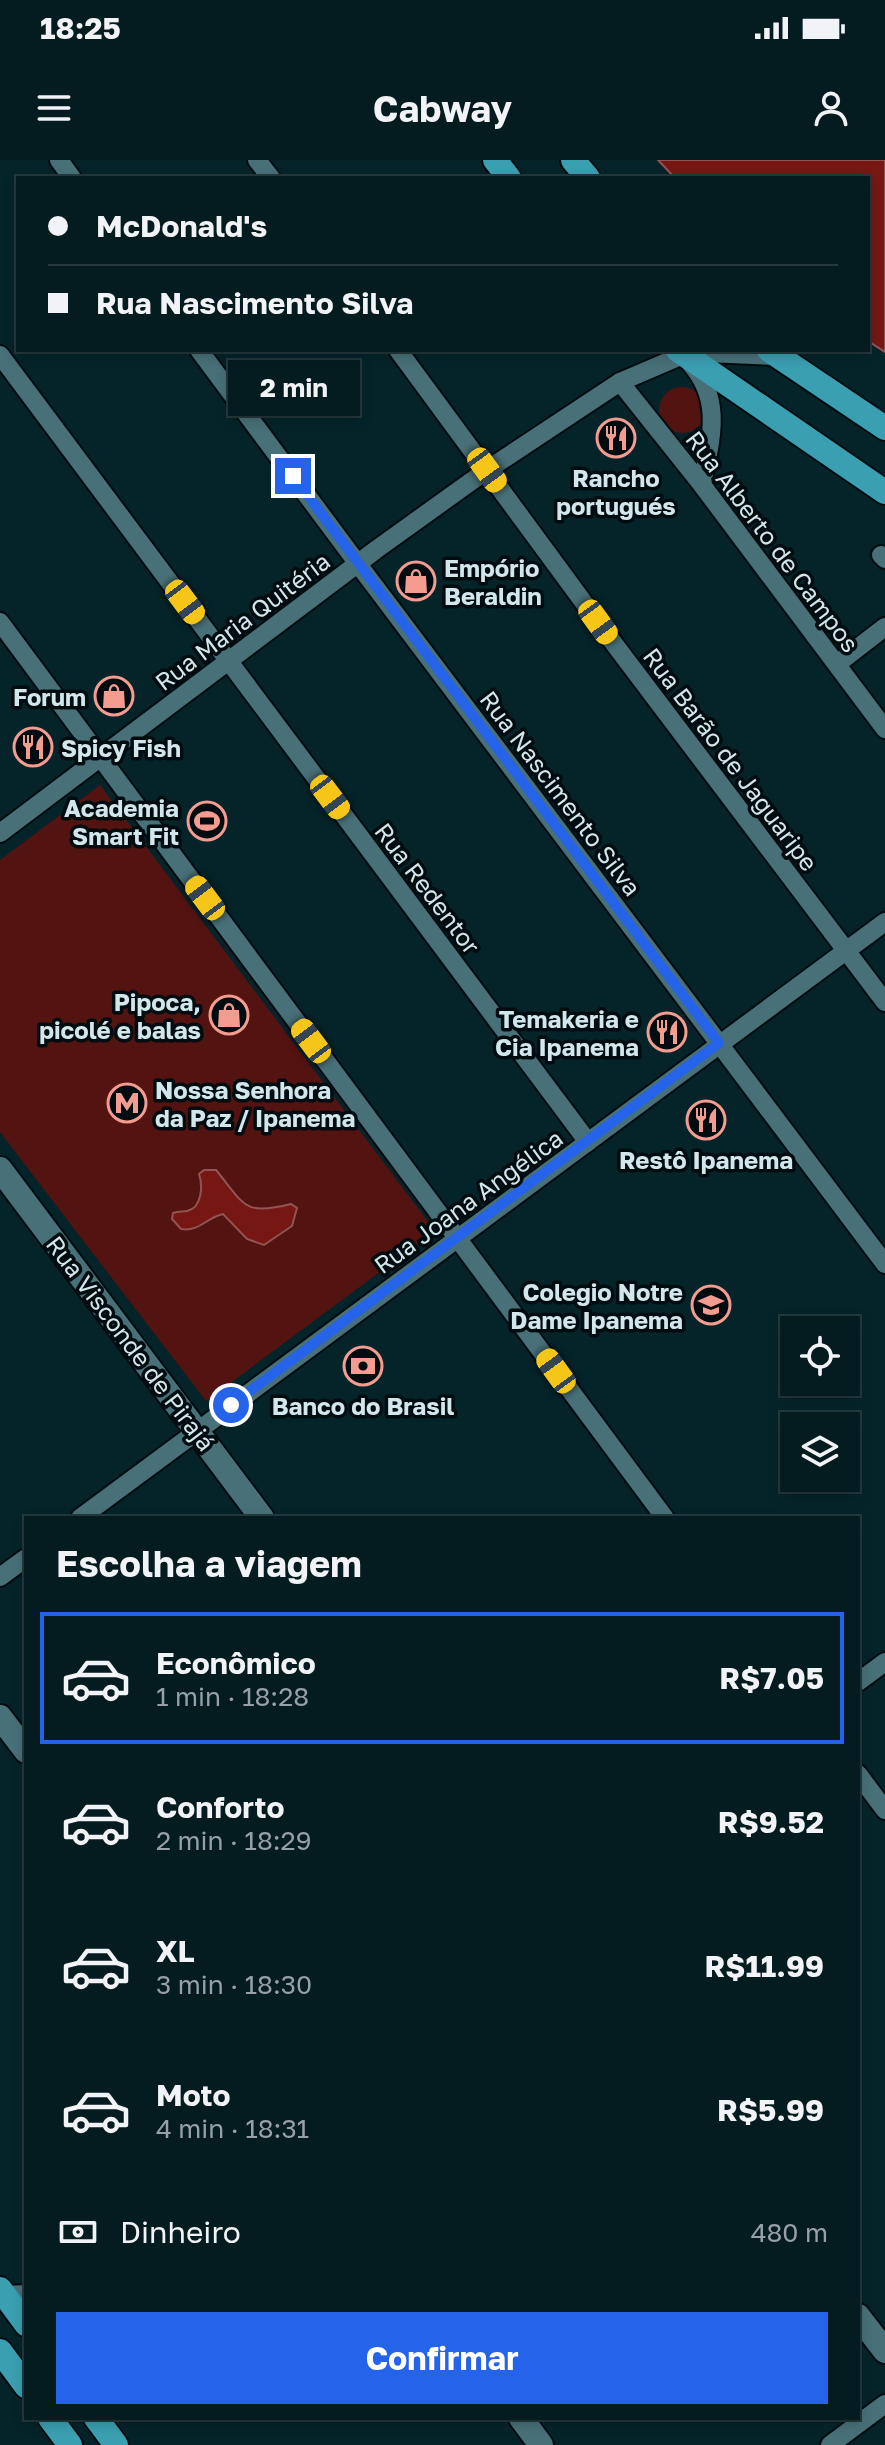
<!DOCTYPE html>
<html lang="pt">
<meta charset="utf-8">
<style>
:root{--surface:#041b20;--page:#12282d;--text:#f1f3f6;--muted:#97a1a5;--line:#25393e;--accent:#2563eb}
body{margin:0;font-family:"Golos Text",sans-serif;background:var(--page);color:var(--text);height:100vh;display:flex;flex-direction:column;font-size:30px;white-space:nowrap}
*{box-sizing:border-box;margin:0}
p{font-size:26px;color:var(--muted)}
.icon{flex:none;width:44px;height:44px;fill:none;stroke:currentColor;stroke-width:2;stroke-linecap:round;stroke-linejoin:round}
.map{position:relative;flex:1;overflow:hidden}
.sheet{position:absolute;left:24px;top:1356px;width:836px;height:904px;display:flex;flex-direction:column;background:var(--surface);border-radius:0px;box-shadow:0 4px 12px #0003,0 0 0 2px var(--line)}
.sheet>*{flex:none}
.top-card{position:absolute;left:16px;top:16px;width:854px;height:176px;border-radius:0px;box-shadow:0 4px 12px #0003,0 0 0 2px var(--line);display:grid;align-content:center;height:176px;padding:0 32px;background:var(--surface)}
.controls{position:absolute;left:780px;top:1156px;display:grid;gap:16px}
.controls a{display:grid;place-items:center;width:80px;height:80px;border-radius:0px;background:var(--surface);box-shadow:0 4px 12px #0003,0 0 0 2px var(--line);font-size:40px}
.end{position:absolute;width:36px;height:36px;margin:-18px;border:10px solid #2563eb;background:#fff;box-shadow:0 0 0 4px #fff}
.from{border-radius:50%}
.bubble{position:absolute;height:56px;border-radius:0px;background:var(--surface);box-shadow:0 4px 12px #0003,0 0 0 2px var(--line);font-size:26px;font-weight:700;line-height:56px;text-align:center}
.car{position:absolute;width:24px;height:48px;margin:-24px -12px;border-radius:10px;box-shadow:0 0 6px 2px #0007;background:linear-gradient(#f5c518 24%,#345 0 40%,#f5c518 0 76%,#345 0 86%,#f5c518 0)}
.top-card b{display:flex;align-items:center;gap:28px;height:76px;font-size:30px}
.top-card b+b{border-top:2px solid var(--line)}
.top-card i{width:20px;height:20px;background:var(--text)}
ul{padding:0;list-style:none}
li{display:flex;align-items:center;gap:24px;height:132px;margin:0 16px 12px;padding:0 16px;border:4px solid transparent;border-radius:0px}
li div{flex:1}
li b{display:block;font-size:30px}
li em{font-style:normal;font-weight:700}
li.selected{border-color:var(--accent)}
li>.icon{width:72px;height:72px;stroke-width:1.5}
h2{padding:0 32px;font-size:36px;line-height:96px}
.pay{display:flex;align-items:center;gap:20px;height:88px;padding:0 32px;font-size:30px}
.pay p{margin-inline-start:auto}
.action{display:flex;gap:16px;margin-top:auto;padding:16px 32px}
.action a{flex:1;height:92px;border-radius:0px;background:var(--accent);color:#fff;font-size:32px;font-weight:700;line-height:92px;text-align:center}
.status{display:flex;justify-content:space-between;align-items:center;height:56px;padding:0 40px;background:var(--surface);direction:ltr}
.status svg{height:22px;fill:currentColor}
header{display:flex;justify-content:space-between;align-items:center;height:104px;padding:0 32px;background:var(--surface);font-size:36px;font-weight:700}
.map>svg:first-child{display:block}
</style>
<div class="status"><b>18:25</b><svg viewBox="0 0 49 12"><path d="M0 12V9h3v3zM5 12V6h3v6zM10 12V3h3v9zM15 12V0h3v12zM26 1h20v11H26zM47 4h2v5h-2z"/></svg></div>
<header><svg class="icon" aria-label="menu" viewBox="0 0 24 24"><path d="M4 6h16M4 12h16M4 18h16"/></svg>Cabway<svg class="icon" aria-label="person" viewBox="0 0 24 24"><circle cx="12" cy="8" r="4"/><path d="M4 21q1-7 8-7t8 7"/></svg></header>
<div class="map">
<svg width="885" height="2285" viewBox="0 0 885 2285">
<rect width="100%" height="100%" fill="#05242a"/>
<g fill="#531310">
<circle cx="682" cy="250" r="23"/>
<path d="M100 625 435 1071 206 1241 0 972V700Z"/>
</g>
<g fill="#761714" stroke="#925555" stroke-width="2">
<path d="M658 0H885V192L868 181V18H675Z"/>
<path d="M204 1010H216C245 1045 243 1056 291 1044L297 1048 292 1066 264 1085 247 1079 223 1054C206 1058 199 1072 181 1069L172 1059 173 1053C178 1051 183 1052 187 1051 202 1048 203 1026 199 1014Z"/>
</g>
<g fill="none" stroke-linecap="round" stroke-linejoin="round">
<g stroke="#000c10" stroke-width="22">
<g id="street">
<path d="M59 0 72 18"/>
<path d="M257 0 271 18"/>
<path d="M199 190 358 404 885 1104"/>
<path d="M398 190 615 485 885 842"/>
<path d="M0 195 588 982"/>
<path d="M690 203C724 241 710 281 702 325"/>
<path d="M620 222 702 325 885 569"/>
<path d="M881 395 885 399"/>
<path d="M0 462 665 1358"/>
<path d="M837 504 885 467"/>
<path d="M0 673 377 389 487 310 620 222 683 195 708 193 776 196"/>
<path d="M80 1358 885 762"/>
<path d="M0 1417 26 1398"/>
<path d="M858 1522 885 1502"/>
<path d="M858 1614 885 1650"/>
<path d="M5 2135 26 2134"/>
<path d="M830 2285 885 2244"/>
</g>
</g>
<g stroke="#000c10" stroke-width="28">
<g id="secondary">
<path d="M0 1009 262 1358"/>
<path d="M0 1557 26 1591"/>
<path d="M858 2156 885 2191"/>
<path d="M521 2258 541 2285"/>
</g>
</g>
<g stroke="#000c10" stroke-width="28">
<g id="highway">
<path d="M495 0 509 18"/>
<path d="M573 0 588 18"/>
<path d="M678 190 885 332"/>
<path d="M769 190 885 268"/>
<path d="M0 2129 26 2164"/>
<path d="M0 2191 26 2226"/>
<path d="M50 2258 70 2285"/>
<path d="M96 2258 116 2285"/>
</g>
</g>
<use href="#street" stroke="#487078" stroke-width="18"/>
<use href="#secondary" stroke="#487078" stroke-width="24"/>
<use href="#highway" stroke="#3a9fb1" stroke-width="24"/>
</g>
<g fill="none" stroke-linecap="round" stroke-linejoin="round">
<path stroke="#2563eb" stroke-width="10" d="M231 1245 719 883 293 316"/>
</g>
<defs>
<g id="restaurant-ring" transform="scale(2)"><circle r="9.5" fill="#000c0f" stroke="#f59c91" stroke-width="1.5"/><path d="M-5-6h1v4h1v-4h1v4h1v-4h1v5L-1.5 .5V6h-2V.5L-5-1ZM5-6V6H3V1.5H1.5Q1.5-4 5-6Z" fill="#f59c91"/></g>
<g id="shop-ring" transform="scale(2)"><circle r="9.5" fill="#000c0f" stroke="#f59c91" stroke-width="1.5"/><path d="M-5-2.5h2.3a2.7 3.5 0 0 1 5.4 0H5L5.5 6h-11ZM-1.5-2.5h3a1.5 2.3 0 0 0-3 0Z" fill="#f59c91"/></g>
<g id="stadium-ring" transform="scale(2)"><circle r="9.5" fill="#000c0f" stroke="#f59c91" stroke-width="1.5"/><path d="M0-5a6.5 5 0 1 0 0 10a6.5 5 0 1 0 0-10ZM-3.5-1.8h7v3.6h-7Z" fill="#f59c91"/></g>
<g id="metro-ring" transform="scale(2)"><circle r="9.5" fill="#000c0f" stroke="#f59c91" stroke-width="1.5"/><path d="M-5.5 5V-5H-3L0 0L3-5H5.5V5H3V-.5L0 4L-3-.5V5Z" fill="#f59c91"/></g>
<g id="school-ring" transform="scale(2)"><circle r="9.5" fill="#000c0f" stroke="#f59c91" stroke-width="1.5"/><path d="M0-5L7-2L0 1L-7-2ZM-4 1L0 2.5L4 1V4Q0 6-4 4Z" fill="#f59c91"/></g>
<g id="bank-ring" transform="scale(2)"><circle r="9.5" fill="#000c0f" stroke="#f59c91" stroke-width="1.5"/><path d="M-6-4H6V4H-6ZM0-2.3a2.3 2.3 0 1 0 0 4.6a2.3 2.3 0 1 0 0-4.6Z" fill="#f59c91"/></g>
</defs>
<g fill-rule="evenodd">
<use href="#restaurant-ring" x="616" y="278"/>
<use href="#shop-ring" x="416" y="421"/>
<use href="#shop-ring" x="114" y="536"/>
<use href="#restaurant-ring" x="33" y="587"/>
<use href="#stadium-ring" x="207" y="661"/>
<use href="#shop-ring" x="229" y="855"/>
<use href="#restaurant-ring" x="667" y="872"/>
<use href="#metro-ring" x="127" y="943"/>
<use href="#restaurant-ring" x="706" y="960"/>
<use href="#school-ring" x="711" y="1145"/>
<use href="#bank-ring" x="363" y="1206"/>
</g>
<g text-anchor="middle" dominant-baseline="central" stroke-width="7" stroke-linejoin="round" paint-order="stroke">
<g font-size="24" font-weight="bold" fill="#d2e7ec" stroke="#000c0f" text-anchor="end">
<text x="616" y="317" text-anchor="middle">Rancho<tspan x="616" dy="28">portugués</tspan></text>
<text x="444" y="407" text-anchor="start">Empório<tspan x="444" dy="28">Beraldin</tspan></text>
<text x="86" y="536">Forum</text>
<text x="61" y="587" text-anchor="start">Spicy Fish</text>
<text x="179" y="647">Academia<tspan x="179" dy="28">Smart Fit</tspan></text>
<text x="201" y="841">Pipoca,<tspan x="201" dy="28">picolé e balas</tspan></text>
<text x="639" y="858">Temakeria e<tspan x="639" dy="28">Cia Ipanema</tspan></text>
<text x="155" y="929" text-anchor="start">Nossa Senhora<tspan x="155" dy="28">da Paz / Ipanema</tspan></text>
<text x="706" y="999" text-anchor="middle">Restô Ipanema</text>
<text x="683" y="1131">Colegio Notre<tspan x="683" dy="28">Dame Ipanema</tspan></text>
<text x="363" y="1245" text-anchor="middle">Banco do Brasil</text>
</g>
<g font-size="24" fill="#d2e7ec" stroke="#000c0f">
<text transform="translate(773 381) rotate(53)">Rua Alberto de Campos</text>
<text transform="translate(242 461) rotate(-37)">Rua Maria Quitéria</text>
<text transform="translate(731 599) rotate(53)">Rua Barão de Jaguaripe</text>
<text transform="translate(561 633) rotate(53)">Rua Nascimento Silva</text>
<text transform="translate(428 728) rotate(53)">Rua Redentor</text>
<text transform="translate(468 1041) rotate(-36)">Rua Joana Angélica</text>
<text transform="translate(131 1183) rotate(53)">Rua Visconde de Pirajá</text>
</g>
</g>
</svg>
<div class="controls">
<a><svg class="icon" aria-label="locate" viewBox="0 0 24 24"><circle cx="12" cy="12" r="6"/><path d="M12 2v4M12 18v4M2 12h4M18 12h4"/></svg></a>
<a><svg class="icon" aria-label="layers" viewBox="0 0 24 24"><path d="M12 4l9 5-9 5-9-5zM3 14l9 5 9-5"/></svg></a>
</div>
<i class="end from" style="left:231px;top:1245px"></i>
<i class="end" style="left:293px;top:316px"></i>
<div class="bubble" style="left:228px;top:200px;width:132px">2 min</div>
<i class="car" style="left:487px;top:310px;rotate:144deg"></i>
<i class="car" style="left:185px;top:442px;rotate:143deg"></i>
<i class="car" style="left:598px;top:462px;rotate:144deg"></i>
<i class="car" style="left:330px;top:637px;rotate:143deg"></i>
<i class="car" style="left:205px;top:738px;rotate:323deg"></i>
<i class="car" style="left:311px;top:881px;rotate:323deg"></i>
<i class="car" style="left:556px;top:1211px;rotate:324deg"></i>
<div class="top-card">
<b><i class="from"></i>McDonald's</b>
<b><i></i>Rua Nascimento Silva</b>
</div>
<section class="sheet">
<h2>Escolha a viagem</h2>
<ul>
<li class="selected"><svg class="icon" aria-label="car" viewBox="0 0 24 24"><path d="M5 17H2v-5l4-1 3-4h7l3 4 3 1v5h-3M9 17h6M6 11h13"/><circle cx="7" cy="17" r="2"/><circle cx="17" cy="17" r="2"/></svg><div><b>Econômico</b><p>1 min · 18:28</p></div><em>R$7.05</em></li>
<li><svg class="icon" aria-label="car" viewBox="0 0 24 24"><path d="M5 17H2v-5l4-1 3-4h7l3 4 3 1v5h-3M9 17h6M6 11h13"/><circle cx="7" cy="17" r="2"/><circle cx="17" cy="17" r="2"/></svg><div><b>Conforto</b><p>2 min · 18:29</p></div><em>R$9.52</em></li>
<li><svg class="icon" aria-label="car" viewBox="0 0 24 24"><path d="M5 17H2v-5l4-1 3-4h7l3 4 3 1v5h-3M9 17h6M6 11h13"/><circle cx="7" cy="17" r="2"/><circle cx="17" cy="17" r="2"/></svg><div><b>XL</b><p>3 min · 18:30</p></div><em>R$11.99</em></li>
<li><svg class="icon" aria-label="car" viewBox="0 0 24 24"><path d="M5 17H2v-5l4-1 3-4h7l3 4 3 1v5h-3M9 17h6M6 11h13"/><circle cx="7" cy="17" r="2"/><circle cx="17" cy="17" r="2"/></svg><div><b>Moto</b><p>4 min · 18:31</p></div><em>R$5.99</em></li>
</ul>
<div class="pay"><svg class="icon" aria-label="cash" viewBox="0 0 24 24"><path d="M3 7h18v10H3z"/><circle cx="12" cy="12" r="2"/></svg>Dinheiro<p>480 m</p></div>
<div class="action"><a>Confirmar</a></div>
</section>
</div>
